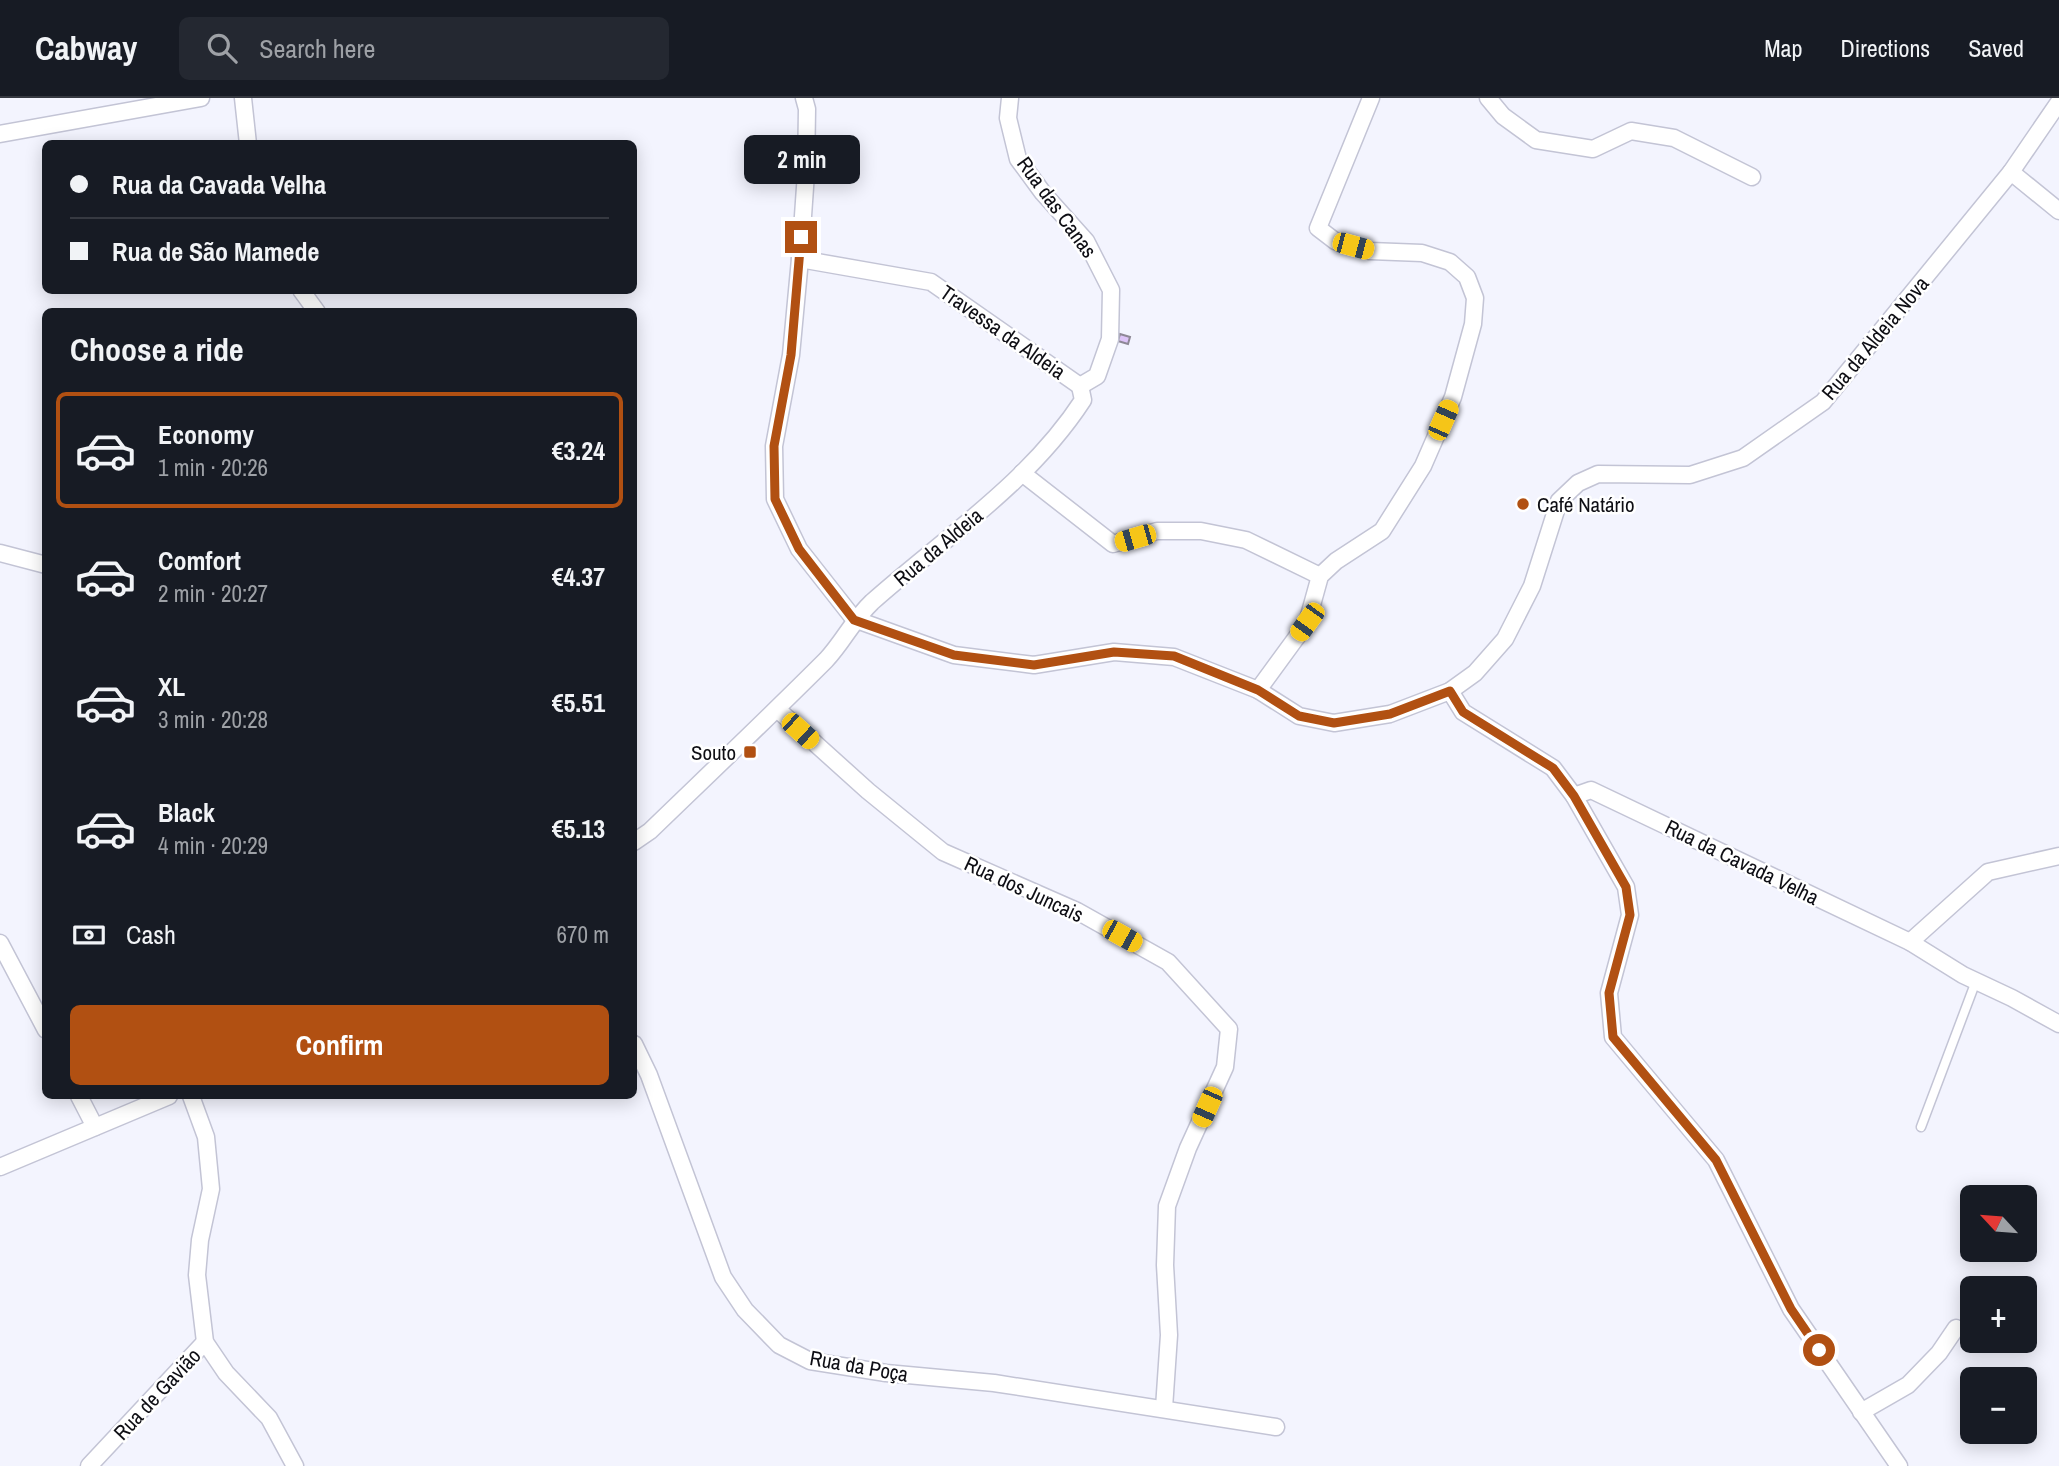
<!DOCTYPE html>
<meta charset="utf-8">
<style>
:root{--surface:#171b24;--page:#242831;--text:#f1f3f6;--muted:#9ea1a6;--line:#363941;--accent:#b15012}
body{margin:0;font-family:"Archivo Narrow",sans-serif;background:var(--page);color:var(--text);height:100vh;display:flex;flex-direction:column;font-size:26px;white-space:nowrap}
*{box-sizing:border-box;margin:0}
p{font-size:23px;color:var(--muted)}
.icon{flex:none;width:38px;height:38px;fill:none;stroke:currentColor;stroke-width:2;stroke-linecap:round;stroke-linejoin:round}
.map{position:relative;flex:1;overflow:hidden}
.drawer{position:absolute;left:42px;top:210px;width:595px;height:791px;display:flex;flex-direction:column;background:var(--surface);border-radius:10px;box-shadow:0 4px 18px #0003}
.drawer>*{flex:none}
.guide{position:absolute;left:42px;top:42px;width:595px;height:154px;border-radius:10px;box-shadow:0 4px 18px #0003;display:grid;align-content:center;height:154px;padding:0 28px;background:var(--surface)}
.needle{width:46px;rotate:296deg}
.tools{position:absolute;left:1960px;top:1087px;display:grid;gap:14px}
.tools a{display:grid;place-items:center;width:77px;height:77px;border-radius:10px;background:var(--surface);box-shadow:0 4px 18px #0003;font-size:35px}
.end{position:absolute;width:32px;height:32px;margin:-16px;border:9px solid #b15012;background:#fff;box-shadow:0 0 0 4px #fff}
.from{border-radius:50%}
.bubble{position:absolute;height:49px;border-radius:10px;background:var(--surface);box-shadow:0 4px 18px #0003;font-size:23px;font-weight:700;line-height:49px;text-align:center}
.car{position:absolute;width:21px;height:42px;margin:-21px -10px;border-radius:9px;box-shadow:0 0 5px 2px #0007;background:linear-gradient(#f5c518 24%,#345 0 40%,#f5c518 0 76%,#345 0 86%,#f5c518 0)}
.guide b{display:flex;align-items:center;gap:24px;height:66px;font-size:26px}
.guide b+b{border-top:2px solid var(--line)}
.guide i{width:18px;height:18px;background:var(--text)}
ul{padding:0;list-style:none}
li{display:flex;align-items:center;gap:21px;height:116px;margin:0 14px 10px;padding:0 14px;border:4px solid transparent;border-radius:10px}
li div{flex:1}
li b{display:block;font-size:26px}
li em{font-style:normal;font-weight:700}
li.current{border-color:var(--accent)}
li>.icon{width:63px;height:63px;stroke-width:1.5}
h2{padding:0 28px;font-size:32px;line-height:84px}
.pay{display:flex;align-items:center;gap:18px;height:77px;padding:0 28px;font-size:26px}
.pay p{margin-inline-start:auto}
.primary-button{display:flex;gap:14px;margin-top:auto;padding:14px 28px}
.primary-button a{flex:1;height:80px;border-radius:10px;background:var(--accent);color:#fff;font-size:28px;font-weight:700;line-height:80px;text-align:center}
header{display:flex;align-items:center;gap:42px;box-sizing:border-box;height:98px;padding:0 35px;background:var(--surface);border-bottom:2px solid var(--line)}
header strong{font-size:33px}
nav{display:flex;gap:38px;margin-inline-start:auto;font-size:24px}
.search{width:490px;height:63px;background:var(--page);display:flex;align-items:center;gap:18px;box-sizing:border-box;padding:0 24px;border-radius:10px;color:var(--muted);font-size:26px}
.map>svg:first-child{display:block}
</style>
<header>
<strong>Cabway</strong>
<div class="search"><svg class="icon" aria-label="search" viewBox="0 0 24 24"><circle cx="10" cy="10" r="6"/><path d="M15 15l6 6"/></svg>Search here</div>
<nav><a>Map</a><a>Directions</a><a>Saved</a></nav>
</header>
<div class="map">
<svg width="2059" height="1368" viewBox="0 0 2059 1368">
<rect width="100%" height="100%" fill="#f3f4fe"/>
<path fill="#dcc3f7" stroke="#8e8896" stroke-width="2" d="M1120 236 1130 239 1128 246 1118 243Z"/>
<g fill="none" stroke-linecap="round" stroke-linejoin="round">
<g stroke="#c3c4d5" stroke-width="11">
<path id="service" d="M1921 1029 1976 883"/>
</g>
<g stroke="#c3c4d5" stroke-width="19">
<g id="minor">
<path d="M243 0 248 46"/>
<path d="M804 0 807 11 806 75 800 161 791 257 774 348 775 401 799 451 854 521"/>
<path d="M1010 0 1008 20 1018 61 1043 95 1086 143 1111 192 1110 241 1097 278 1080 288"/>
<path d="M1488 0 1503 18 1536 42 1593 51 1631 33 1674 40 1752 79"/>
<path d="M0 36 201 0"/>
<path d="M2011 74 2059 113"/>
<path d="M800 161 931 184 1080 288"/>
<path d="M301 192 317 214"/>
<path d="M1022 375 1113 446 1157 433H1201L1246 442 1320 478"/>
<path d="M0 455 46 467"/>
<path d="M854 521 954 557 1034 567 1114 554 1174 559 1258 592 1299 618 1334 625 1390 616 1450 593 1475 575 1505 541 1532 488 1559 403 1578 385 1598 376 1690 377 1743 360 1823 304 2011 74 2059 4"/>
<path d="M1258 592 1307 525 1320 478 1336 463 1382 433 1423 368 1453 299 1473 226 1475 200 1467 179 1450 164 1422 155 1370 153 1335 143 1318 130 1371 0"/>
<path d="M1450 593 1463 614 1553 670 1574 698 1626 789 1630 817 1609 895 1613 939 1716 1062 1791 1211 1899 1368"/>
<path d="M777 611 868 693 943 754 1077 813 1168 864 1229 931 1225 969 1188 1050 1167 1108 1165 1167 1169 1237 1164 1310"/>
<path d="M1574 698 1591 692 1910 844 1963 877 2012 900 2059 926"/>
<path d="M634 744 650 733C709 676 768 620 826 562 843 544 853 522 872 504 944 440 1029 385 1083 302L1080 288"/>
<path d="M1910 844 1988 774 2059 758"/>
<path d="M0 845 46 932"/>
<path d="M634 946 649 977 723 1179 745 1212 779 1247 810 1263 886 1275 994 1285 1276 1329"/>
<path d="M79 998 95 1029"/>
<path d="M191 998 206 1039 211 1091 200 1142 197 1177 205 1244 226 1275 269 1320 295 1368"/>
<path d="M0 1069 169 998"/>
<path d="M1861 1314 1908 1287 1939 1255 1956 1230"/>
<path d="M89 1368 205 1244"/>
</g>
</g>
<use href="#service" stroke="#fff" stroke-width="8"/>
<use href="#minor" stroke="#fff" stroke-width="16"/>
</g>
<g fill="none" stroke-linecap="round" stroke-linejoin="round">
<path stroke="#b15012" stroke-width="9" d="M801 139 791 257 774 348 775 401 799 451 854 522 954 557 1034 567 1114 554 1174 558 1258 592 1299 618 1334 625 1390 616 1450 593 1463 614 1553 670 1574 698 1626 789 1630 817 1609 895 1613 939 1716 1062 1791 1211 1819 1252"/>
</g>
<g fill="#b15012" stroke="#fff" stroke-width="2.5">
<circle cx="1523" cy="406" r="7"/>
<rect x="743" y="647" width="14" height="14" rx="3.5"/>
</g>
<g text-anchor="middle" dominant-baseline="central" stroke-width="5" stroke-linejoin="round" paint-order="stroke">
<g font-size="21" fill="#0e0e14" stroke="#fff">
<text transform="translate(1057 109) rotate(54)">Rua das Canas</text>
<text transform="translate(1003 234) rotate(35)">Travessa da Aldeia</text>
<text transform="translate(1875 240) rotate(-50)">Rua da Aldeia Nova</text>
<text transform="translate(938 449) rotate(-40)">Rua da Aldeia</text>
<text transform="translate(1742 764) rotate(26)">Rua da Cavada Velha</text>
<text transform="translate(1024 791) rotate(25)">Rua dos Juncais</text>
<text transform="translate(859 1268) rotate(10)">Rua da Poça</text>
<text transform="translate(157 1296) rotate(-47)">Rua de Gavião</text>
</g>
<g font-size="21" fill="#0e0e14" stroke="#fff" text-anchor="start">
<text x="1537" y="406">Café Natário</text>
<text x="736" y="654" text-anchor="end">Souto</text>
</g>
</g>
</svg>
<div class="tools">
<a><svg class="needle" viewBox="-14 -14 28 28"><path d="M0-13l5 13h-10z" fill="#e53935"/><path d="M0 13l5-13h-10z" fill="#9ea1a6"/></svg></a>
<a>+</a>
<a>−</a>
</div>
<i class="end from" style="left:1819px;top:1252px"></i>
<i class="end" style="left:801px;top:139px"></i>
<div class="bubble" style="left:744px;top:37px;width:116px">2 min</div>
<i class="car" style="left:1353px;top:148px;rotate:105deg"></i>
<i class="car" style="left:1443px;top:322px;rotate:24deg"></i>
<i class="car" style="left:1135px;top:440px;rotate:254deg"></i>
<i class="car" style="left:1307px;top:524px;rotate:216deg"></i>
<i class="car" style="left:800px;top:633px;rotate:132deg"></i>
<i class="car" style="left:1122px;top:838px;rotate:119deg"></i>
<i class="car" style="left:1207px;top:1009px;rotate:204deg"></i>
<div class="guide">
<b><i class="from"></i>Rua da Cavada Velha</b>
<b><i></i>Rua de São Mamede</b>
</div>
<section class="drawer">
<h2>Choose a ride</h2>
<ul>
<li class="current"><svg class="icon" aria-label="car" viewBox="0 0 24 24"><path d="M5 17H2v-5l4-1 3-4h7l3 4 3 1v5h-3M9 17h6M6 11h13"/><circle cx="7" cy="17" r="2"/><circle cx="17" cy="17" r="2"/></svg><div><b>Economy</b><p>1 min · 20:26</p></div><em>€3.24</em></li>
<li><svg class="icon" aria-label="car" viewBox="0 0 24 24"><path d="M5 17H2v-5l4-1 3-4h7l3 4 3 1v5h-3M9 17h6M6 11h13"/><circle cx="7" cy="17" r="2"/><circle cx="17" cy="17" r="2"/></svg><div><b>Comfort</b><p>2 min · 20:27</p></div><em>€4.37</em></li>
<li><svg class="icon" aria-label="car" viewBox="0 0 24 24"><path d="M5 17H2v-5l4-1 3-4h7l3 4 3 1v5h-3M9 17h6M6 11h13"/><circle cx="7" cy="17" r="2"/><circle cx="17" cy="17" r="2"/></svg><div><b>XL</b><p>3 min · 20:28</p></div><em>€5.51</em></li>
<li><svg class="icon" aria-label="car" viewBox="0 0 24 24"><path d="M5 17H2v-5l4-1 3-4h7l3 4 3 1v5h-3M9 17h6M6 11h13"/><circle cx="7" cy="17" r="2"/><circle cx="17" cy="17" r="2"/></svg><div><b>Black</b><p>4 min · 20:29</p></div><em>€5.13</em></li>
</ul>
<div class="pay"><svg class="icon" aria-label="cash" viewBox="0 0 24 24"><path d="M3 7h18v10H3z"/><circle cx="12" cy="12" r="2"/></svg>Cash<p>670 m</p></div>
<div class="primary-button"><a>Confirm</a></div>
</section>
</div>
